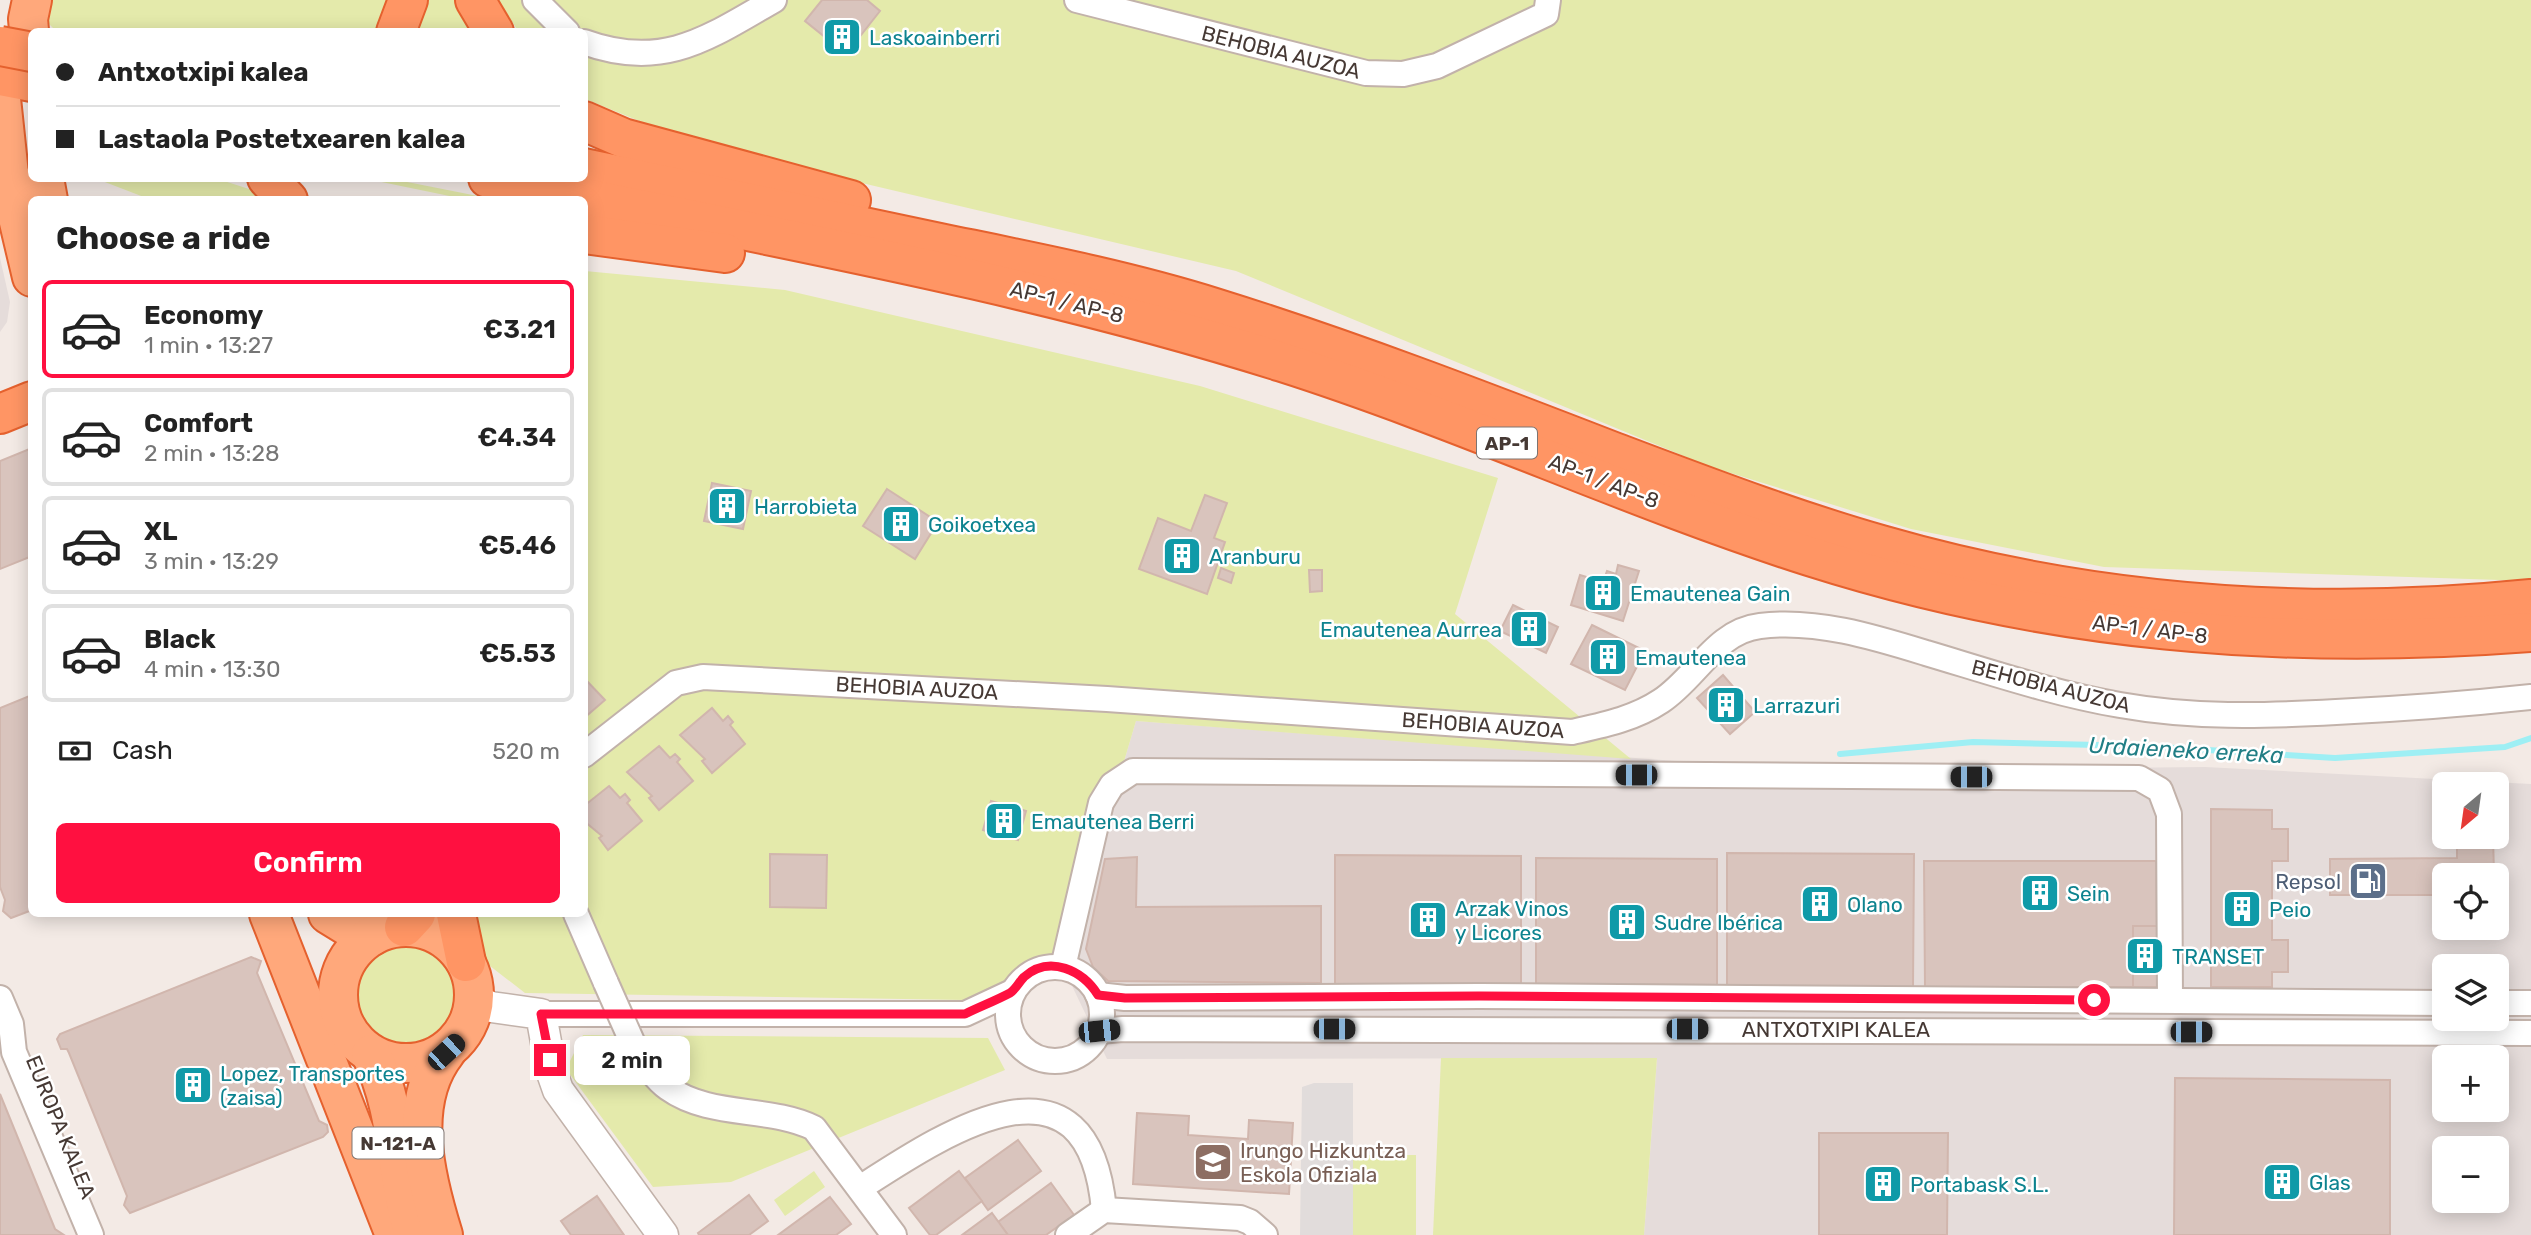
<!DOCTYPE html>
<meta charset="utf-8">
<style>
:root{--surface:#fff;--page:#f6f6f6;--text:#222;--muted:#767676;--line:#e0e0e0;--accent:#ff1040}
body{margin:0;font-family:Rubik,sans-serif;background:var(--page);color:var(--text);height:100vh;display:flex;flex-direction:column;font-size:26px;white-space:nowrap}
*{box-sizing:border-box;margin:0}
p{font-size:23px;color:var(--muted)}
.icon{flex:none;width:38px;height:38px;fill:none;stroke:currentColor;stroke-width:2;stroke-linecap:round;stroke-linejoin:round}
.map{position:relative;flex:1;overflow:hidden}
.panel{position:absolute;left:28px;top:196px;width:560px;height:721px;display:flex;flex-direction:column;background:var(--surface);border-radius:10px;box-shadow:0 4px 18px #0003}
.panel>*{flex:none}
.hud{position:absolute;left:28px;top:28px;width:560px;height:154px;border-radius:10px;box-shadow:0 4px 18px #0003;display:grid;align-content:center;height:154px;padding:0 28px;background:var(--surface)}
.needle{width:46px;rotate:209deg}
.tools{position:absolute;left:2432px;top:772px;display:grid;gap:14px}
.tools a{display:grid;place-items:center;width:77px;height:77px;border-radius:10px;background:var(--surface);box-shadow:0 4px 18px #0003;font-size:35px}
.end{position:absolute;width:32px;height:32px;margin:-16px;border:9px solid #ff1040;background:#fff;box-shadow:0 0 0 4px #fff}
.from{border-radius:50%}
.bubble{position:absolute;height:49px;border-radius:10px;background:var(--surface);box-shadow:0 4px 18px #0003;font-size:23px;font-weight:600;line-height:49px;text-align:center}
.car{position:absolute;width:21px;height:42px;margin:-21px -10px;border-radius:9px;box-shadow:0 0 5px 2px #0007;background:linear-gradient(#222 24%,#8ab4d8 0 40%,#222 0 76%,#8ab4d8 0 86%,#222 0)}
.hud b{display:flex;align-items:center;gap:24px;height:66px;font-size:26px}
.hud b+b{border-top:2px solid var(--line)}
.hud i{width:18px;height:18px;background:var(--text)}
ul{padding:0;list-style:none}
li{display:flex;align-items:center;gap:21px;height:98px;margin:0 14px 10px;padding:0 14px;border:4px solid var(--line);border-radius:10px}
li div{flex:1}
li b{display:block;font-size:26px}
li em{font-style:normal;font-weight:600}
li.current{border-color:var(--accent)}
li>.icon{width:63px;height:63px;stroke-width:1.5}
h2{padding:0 28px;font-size:32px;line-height:84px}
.pay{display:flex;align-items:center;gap:18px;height:77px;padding:0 28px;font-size:26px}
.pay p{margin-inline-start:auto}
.primary-button{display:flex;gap:14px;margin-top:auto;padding:14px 28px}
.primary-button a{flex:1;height:80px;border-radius:10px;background:var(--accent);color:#fff;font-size:28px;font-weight:600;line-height:80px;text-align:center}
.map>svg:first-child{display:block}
</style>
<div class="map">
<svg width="2531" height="1235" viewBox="0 0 2531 1235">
<rect width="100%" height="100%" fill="#f3eae5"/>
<g fill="#e5dcda" fill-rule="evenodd">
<path d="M0 258 10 302 7 322 0 332Z"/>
<path d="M1136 721 1811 771 2205 767 2531 784V1235H1644L1657 1058 1107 1059 1063 967ZM2445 784H2497V836H2445ZM2445 875H2497V928H2445ZM2445 966H2497V1018H2445ZM2445 1057H2497V1110H2445ZM2445 1148H2497V1200H2445Z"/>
</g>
<g fill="#e4eaab">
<path d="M45 0H400L383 32 56 31 49 24Z"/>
<path d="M425 0H459L478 32H415Z"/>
<path d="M498 0H2531V581L2104 567 1911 529 1708 466 1236 271 696 144 585 99 584 32 518 31Z"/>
<path d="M97 179H218L280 199H149Z"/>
<path d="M367 179H392L493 199H464Z"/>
<path d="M585 271 785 290 1200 386 1498 478 1455 614 1631 759 1136 721 1063 967 966 1000 525 993 481 959 473 914H584Z"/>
<circle cx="406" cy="996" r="51"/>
<path d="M583 1035 988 1038 1005 1070 731 1182 653 1187 566 1069Z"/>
<path d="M1441 1058H1657L1644 1235H1433Z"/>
<rect x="1353" y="1155" width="63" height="80"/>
<path d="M814 1171 825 1187 785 1216 774 1200Z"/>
</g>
<path fill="#e1dcdb" d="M1314 1083H1353V1235H1300L1302 1087Z"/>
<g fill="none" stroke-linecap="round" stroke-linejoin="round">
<path stroke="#9eeff4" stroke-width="6" d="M1840 754 1973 742 2143 746 2335 758 2505 747 2531 738"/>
</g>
<g fill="#d9c4bd" stroke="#d1b6ad" stroke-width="2">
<path d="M822 0H867L880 11 846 54 805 21Z"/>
<path d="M32 448V556L0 569V461Z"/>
<path d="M712 483 751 491 743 529 704 521Z"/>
<path d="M887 489 938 522 915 559 863 526Z"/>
<path d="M1205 495 1227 503 1214 538 1225 542 1207 594 1139 569 1158 518 1191 531Z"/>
<path d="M1618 565 1639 571 1623 621 1571 605 1580 575 1603 582 1607 571 1616 574Z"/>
<path d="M1221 568 1234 573 1231 583 1218 578Z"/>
<path d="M1309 570H1322V591L1310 592Z"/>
<path d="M1513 605 1558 627 1546 653 1500 631Z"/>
<path d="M1592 625 1645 651 1625 690 1571 664Z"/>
<path d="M1723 675 1755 712 1730 734 1697 698Z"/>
<path d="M584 678 605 700 584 718Z"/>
<path d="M32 695V910L11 918 3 911 5 900 0 887V708Z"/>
<path d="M712 708 723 721 728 716 733 722 730 725 745 744 712 773 702 761 705 759 680 735Z"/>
<path d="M659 746 670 758 675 754 680 759 677 762 693 781 659 810 649 798 652 796 627 772Z"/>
<path d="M609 786 620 798 625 794 630 800 627 803 642 821 608 850 599 838 602 836 584 821V806Z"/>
<path d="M991 801 1026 811 1018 840 983 830Z"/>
<path d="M2211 809 2272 810V829H2288V861H2272V940H2288V972H2272V987H2211Z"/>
<path d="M2457 836H2493L2494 875H2445V895H2330V859L2457 858Z"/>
<path d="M1727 853 1914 854 1913 987 1727 986Z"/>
<path d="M770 854 827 855 826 908 770 907Z"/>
<path d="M1335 855 1521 856V984H1335Z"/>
<path d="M1137 857 1136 907 1321 906V983L1108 981 1093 967 1086 949 1105 859Z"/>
<path d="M1536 858 1717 859V985L1536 984Z"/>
<path d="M1924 861H2156L2157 926H2133V987H1925Z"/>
<rect x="2133" y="926" width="24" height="61"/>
<path d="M251 957 261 961 257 973 319 1121 327 1125 328 1132 323 1137 130 1213 124 1205 127 1196 69 1053 67 1049H61L57 1039 60 1034Z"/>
<path d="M2175 1078 2390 1080V1235H2174Z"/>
<path d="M0 1094 55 1229 64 1235H0Z"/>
<path d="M1137 1113 1189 1116 1188 1135 1248 1139 1249 1120 1293 1123 1289 1194 1133 1184Z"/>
<path d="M1819 1133H1948L1947 1235H1819Z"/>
<path d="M1018 1140 1041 1171 988 1210 965 1178Z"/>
<path d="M959 1171 982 1201 936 1235H930L909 1208Z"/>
<path d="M1051 1183 1074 1215 1046 1235H1008L998 1222Z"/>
<path d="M749 1195 768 1221 749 1235H699L698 1233Z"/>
<path d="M597 1196 624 1235H571L561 1221Z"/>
<path d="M830 1197 851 1224 836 1235H778Z"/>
<path d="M992 1213 1008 1235H962Z"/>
</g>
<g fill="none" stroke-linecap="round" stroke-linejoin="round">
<g stroke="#c2b2aa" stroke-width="28">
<g id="minor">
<path d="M535 0 567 32"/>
<path d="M1077 0 1366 73 1403 74 1437 66 1546 14 1548 0"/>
<path d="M584 42C663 71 708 38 774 0"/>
<path d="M584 755 676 683 703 677 1107 699 1572 732C1603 725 1634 719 1661 701 1696 678 1716 631 1760 626 1816 619 1874 637 1926 653 1990 672 2055 694 2120 705 2193 718 2263 716 2336 712 2401 709 2466 704 2531 697"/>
<path d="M576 914 606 983"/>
<circle cx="1055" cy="1014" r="47"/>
<path d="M1063 967 1101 803 1112 785 1133 771 2139 778 2160 790 2169 814 2170 1000"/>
<path d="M1098 995 1125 998 1479 996 2445 1003"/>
<path d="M0 998 11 1024 14 1052 91 1235"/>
<path d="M2497 1003H2531"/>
<path d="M541 1014H965L1012 992"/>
<path d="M1099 1031 1123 1029 2531 1033"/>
<path d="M634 1046C644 1061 654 1078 668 1088 710 1118 769 1106 814 1128L894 1235"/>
<path d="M860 1188C945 1133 1088 1037 1104 1210"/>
<path d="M1068 1235 1104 1210 1240 1218 1250 1222 1265 1235"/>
</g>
</g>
<g stroke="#c2b2aa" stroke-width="33">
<path id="tertiary" d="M475 1000 491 1007 541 1014 551 1070 558 1090 663 1235"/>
</g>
<g stroke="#e5612e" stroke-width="42">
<g id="trunk">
<path d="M32 64 28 19 32 0"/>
<path d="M0 89 10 184 32 277"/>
<path d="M44 178 48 200"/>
<path d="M269 914 395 1235"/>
<path d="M328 914 354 930 372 936"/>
<circle cx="406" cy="995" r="68"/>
<path d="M371 1054C399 1112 395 1168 412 1228"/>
<path d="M443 1235C425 1177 406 1103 446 1052"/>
</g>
</g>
<g stroke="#e5612e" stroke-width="42">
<g id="motorway">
<path d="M475 0 494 32"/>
<path d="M396 32 408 0"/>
<path d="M0 76 32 82"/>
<path d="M584 121 623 138 851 200"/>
<path d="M584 168C703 193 822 218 940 243 1032 262 1126 280 1215 308 1350 350 1482 401 1614 452 1702 485 1790 519 1881 545 2092 606 2313 621 2531 599"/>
<path d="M267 178 288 200"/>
<path d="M488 178C754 234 1023 280 1282 362 1461 419 1631 499 1809 556 2048 632 2282 651 2531 632"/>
<path d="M584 234 725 253"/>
<path d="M0 414 32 401"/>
<path d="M456 914 466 962"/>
<path d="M404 927 416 914"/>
</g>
</g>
<use href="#minor" stroke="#fff" stroke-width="24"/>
<use href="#tertiary" stroke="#fff" stroke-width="30"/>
<use href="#trunk" stroke="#ffa87b" stroke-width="38"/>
<use href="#motorway" stroke="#ff9564" stroke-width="38"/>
<g stroke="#c2b2aa" stroke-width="28" stroke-linecap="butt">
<path id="minor-bridge" d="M606 983 634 1046"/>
</g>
<g stroke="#e5612e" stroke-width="42" stroke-linecap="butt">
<path id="motorway-bridge" d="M0 46 32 52"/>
</g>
<use href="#minor-bridge" stroke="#fff" stroke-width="24"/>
<use href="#motorway-bridge" stroke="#ff9564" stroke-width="38"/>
</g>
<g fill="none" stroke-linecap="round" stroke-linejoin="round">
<path stroke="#ff1040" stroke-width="9" d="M550 1060 541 1014H965C979 1007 995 1001 1010 993 1016 989 1019 982 1024 977 1050 954 1083 971 1098 995L1125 998 1479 996 2094 1000"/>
</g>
<defs>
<g id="building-square" transform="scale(2.0125)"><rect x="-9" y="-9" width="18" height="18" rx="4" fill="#0f9aa8" stroke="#fff"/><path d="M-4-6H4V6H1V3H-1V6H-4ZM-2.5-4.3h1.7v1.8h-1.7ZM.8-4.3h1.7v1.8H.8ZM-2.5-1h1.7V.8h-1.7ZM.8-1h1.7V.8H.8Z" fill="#fff"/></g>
<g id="fuel-square" transform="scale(2.0125)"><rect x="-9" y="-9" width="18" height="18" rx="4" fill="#5c6f8a" stroke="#fff"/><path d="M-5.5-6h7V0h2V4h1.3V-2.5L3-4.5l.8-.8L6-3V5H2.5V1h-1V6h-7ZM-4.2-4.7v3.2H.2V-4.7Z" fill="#fff"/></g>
<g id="school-square" transform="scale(2.0125)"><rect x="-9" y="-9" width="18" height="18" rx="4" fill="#8d6e63" stroke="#fff"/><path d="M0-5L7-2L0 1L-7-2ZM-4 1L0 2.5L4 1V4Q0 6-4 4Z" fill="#fff"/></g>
</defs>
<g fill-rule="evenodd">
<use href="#building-square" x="842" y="37"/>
<use href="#building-square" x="727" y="506"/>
<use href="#building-square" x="901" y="524"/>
<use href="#building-square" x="1182" y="556"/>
<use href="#building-square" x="1603" y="593"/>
<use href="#building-square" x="1529" y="629"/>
<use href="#building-square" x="1608" y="657"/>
<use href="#building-square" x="1726" y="705"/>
<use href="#building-square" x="1004" y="821"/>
<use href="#fuel-square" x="2368" y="881"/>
<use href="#building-square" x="2040" y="893"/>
<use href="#building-square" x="1820" y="904"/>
<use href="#building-square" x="2242" y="909"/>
<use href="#building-square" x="1428" y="920"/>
<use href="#building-square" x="1627" y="922"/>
<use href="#building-square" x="2145" y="956"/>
<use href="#building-square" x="193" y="1085"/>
<use href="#school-square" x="1213" y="1162"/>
<use href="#building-square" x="2282" y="1182"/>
<use href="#building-square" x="1883" y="1184"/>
</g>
<g text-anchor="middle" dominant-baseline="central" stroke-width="5" stroke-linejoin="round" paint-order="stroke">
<g fill="#fff" stroke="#7e7471" stroke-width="2">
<rect x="1477" y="427.5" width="60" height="31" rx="5"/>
<rect x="352.5" y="1127.5" width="91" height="31" rx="5"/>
</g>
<g font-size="19" font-weight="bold" fill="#463934">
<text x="1507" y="443">AP-1</text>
<text x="398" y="1143">N-121-A</text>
</g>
<g font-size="21" fill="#0d838f" stroke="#fff" text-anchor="start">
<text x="869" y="37">Laskoainberri</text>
<text x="754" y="506">Harrobieta</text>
<text x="928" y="524">Goikoetxea</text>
<text x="1209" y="556">Aranburu</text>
<text x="1630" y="593">Emautenea Gain</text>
<text x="1502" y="629" text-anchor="end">Emautenea Aurrea</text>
<text x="1635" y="657">Emautenea</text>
<text x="1753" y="705">Larrazuri</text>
<text x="1031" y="821">Emautenea Berri</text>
<text x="2067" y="893">Sein</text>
<text x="1847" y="904">Olano</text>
<text x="1455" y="908">Arzak Vinos<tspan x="1455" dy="24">y Licores</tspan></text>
<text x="2269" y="909">Peio</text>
<text x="1654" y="922">Sudre Ibérica</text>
<text x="2172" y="956">TRANSET</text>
<text x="220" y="1073">Lopez, Transportes<tspan x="220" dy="24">(zaisa)</tspan></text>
<text x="2309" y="1182">Glas</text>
<text x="1910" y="1184">Portabask S.L.</text>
</g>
<g font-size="21" fill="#463934" stroke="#fff">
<text transform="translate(1281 52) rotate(14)">BEHOBIA AUZOA</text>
<text transform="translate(1067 302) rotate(14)">AP-1 / AP-8</text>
<text transform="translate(1604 481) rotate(21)">AP-1 / AP-8</text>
<text transform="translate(2150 629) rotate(7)">AP-1 / AP-8</text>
<text transform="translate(2051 686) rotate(14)">BEHOBIA AUZOA</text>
<text transform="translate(917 688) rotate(3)">BEHOBIA AUZOA</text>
<text transform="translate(1483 725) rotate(4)">BEHOBIA AUZOA</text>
<text x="1836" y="1029">ANTXOTXIPI KALEA</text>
<text transform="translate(61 1127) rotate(68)">EUROPA KALEA</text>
</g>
<g font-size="21" fill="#4e5e75" stroke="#fff" text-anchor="end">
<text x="2341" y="881">Repsol</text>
</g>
<g font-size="21" fill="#785e54" stroke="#fff" text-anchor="start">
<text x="1240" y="1150">Irungo Hizkuntza<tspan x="1240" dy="24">Eskola Ofiziala</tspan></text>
</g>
<g font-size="23" font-style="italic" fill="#217e85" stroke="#fff">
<text transform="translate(2186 750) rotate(3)">Urdaieneko erreka</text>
</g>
</g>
</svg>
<div class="tools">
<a><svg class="needle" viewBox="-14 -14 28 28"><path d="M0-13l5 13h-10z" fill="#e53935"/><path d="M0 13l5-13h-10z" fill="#767676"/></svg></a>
<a><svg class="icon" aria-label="locate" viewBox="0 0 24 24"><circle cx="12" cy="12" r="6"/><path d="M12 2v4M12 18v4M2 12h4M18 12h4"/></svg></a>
<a><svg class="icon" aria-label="layers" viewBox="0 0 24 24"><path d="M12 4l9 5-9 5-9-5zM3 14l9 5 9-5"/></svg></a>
<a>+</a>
<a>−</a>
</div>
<i class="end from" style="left:2094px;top:1000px"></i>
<i class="end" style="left:550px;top:1060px"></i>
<div class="bubble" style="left:574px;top:1036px;width:116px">2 min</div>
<i class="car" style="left:1636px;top:775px;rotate:270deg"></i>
<i class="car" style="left:1971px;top:777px;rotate:270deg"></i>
<i class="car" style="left:1334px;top:1029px;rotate:90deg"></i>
<i class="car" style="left:1687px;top:1029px;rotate:90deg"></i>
<i class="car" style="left:1099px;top:1031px;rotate:84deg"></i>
<i class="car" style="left:2191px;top:1032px;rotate:90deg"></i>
<i class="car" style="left:446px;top:1052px;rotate:47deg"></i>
<div class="hud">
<b><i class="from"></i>Antxotxipi kalea</b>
<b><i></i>Lastaola Postetxearen kalea</b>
</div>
<section class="panel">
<h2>Choose a ride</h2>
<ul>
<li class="current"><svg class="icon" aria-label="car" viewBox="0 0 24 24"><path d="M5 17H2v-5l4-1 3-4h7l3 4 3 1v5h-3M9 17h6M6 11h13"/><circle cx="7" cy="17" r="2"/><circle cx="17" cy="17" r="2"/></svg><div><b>Economy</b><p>1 min · 13:27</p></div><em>€3.21</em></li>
<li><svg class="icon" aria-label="car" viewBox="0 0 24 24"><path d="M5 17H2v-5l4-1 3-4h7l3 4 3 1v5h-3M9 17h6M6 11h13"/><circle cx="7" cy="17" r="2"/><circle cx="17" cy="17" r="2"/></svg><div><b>Comfort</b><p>2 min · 13:28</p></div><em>€4.34</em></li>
<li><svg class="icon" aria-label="car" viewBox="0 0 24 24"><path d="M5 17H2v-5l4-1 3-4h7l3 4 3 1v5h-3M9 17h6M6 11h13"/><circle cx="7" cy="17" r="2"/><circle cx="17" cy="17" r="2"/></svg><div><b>XL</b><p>3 min · 13:29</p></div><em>€5.46</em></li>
<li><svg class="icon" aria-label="car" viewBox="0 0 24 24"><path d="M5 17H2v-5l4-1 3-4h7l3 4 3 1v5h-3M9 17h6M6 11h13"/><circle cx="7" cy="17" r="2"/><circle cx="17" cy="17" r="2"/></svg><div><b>Black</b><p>4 min · 13:30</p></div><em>€5.53</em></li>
</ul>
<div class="pay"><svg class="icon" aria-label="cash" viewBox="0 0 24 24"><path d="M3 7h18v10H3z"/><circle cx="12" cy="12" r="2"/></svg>Cash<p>520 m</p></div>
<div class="primary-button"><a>Confirm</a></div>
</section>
</div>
